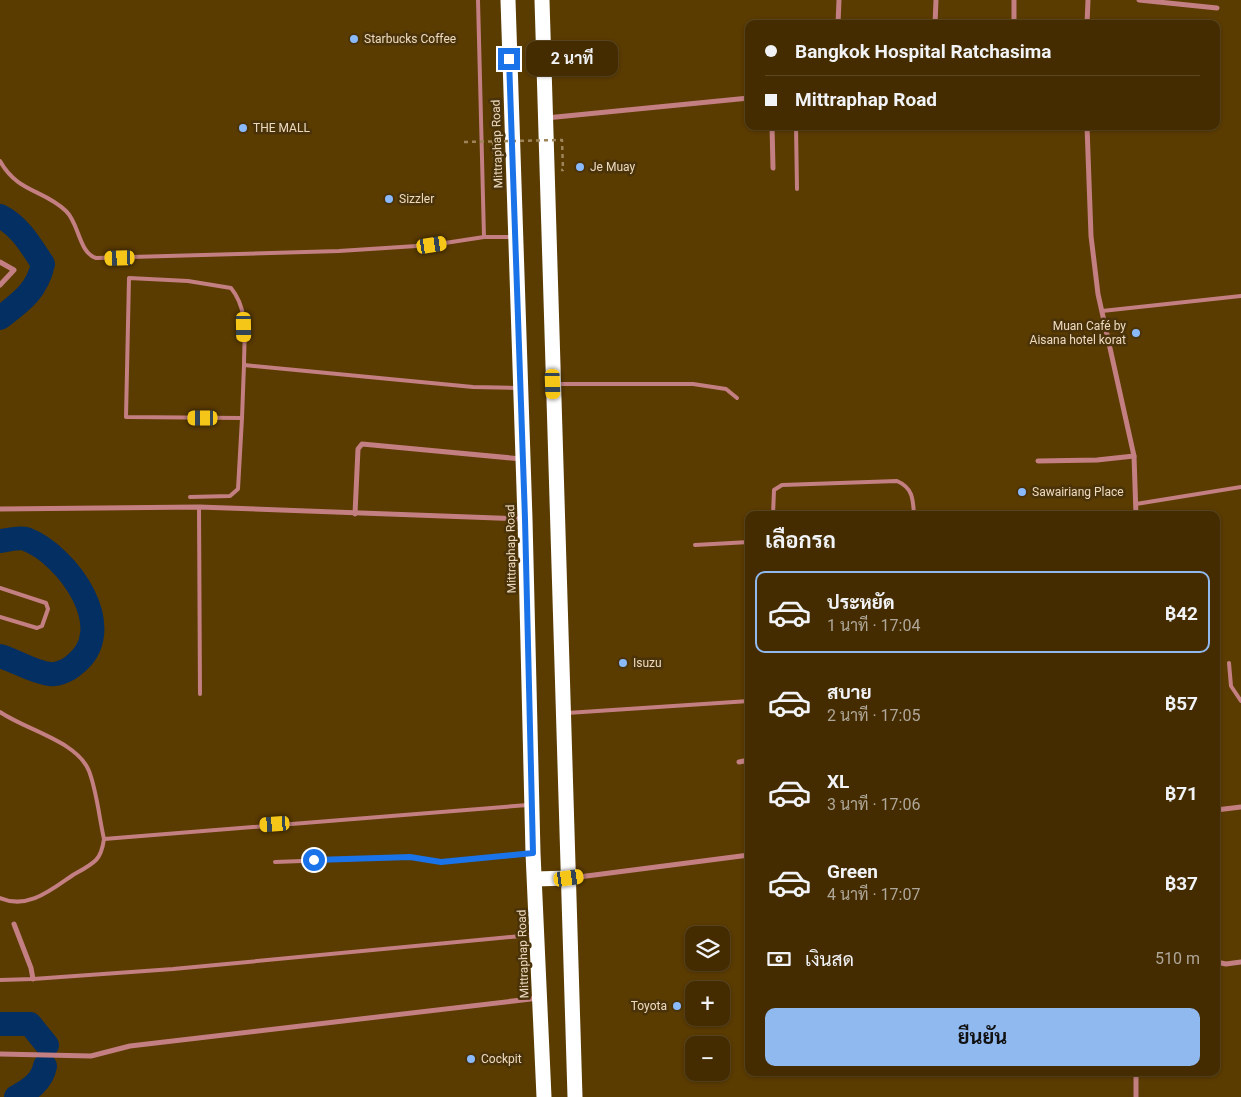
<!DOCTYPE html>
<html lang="th">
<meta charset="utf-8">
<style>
:root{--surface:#442c00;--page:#4e380f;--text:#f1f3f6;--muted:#afa799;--line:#5c4822;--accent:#90b9f0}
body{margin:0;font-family:Roboto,Sarabun,sans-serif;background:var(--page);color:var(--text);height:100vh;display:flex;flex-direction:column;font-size:19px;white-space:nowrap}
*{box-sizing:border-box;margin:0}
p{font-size:16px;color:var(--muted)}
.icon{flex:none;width:28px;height:28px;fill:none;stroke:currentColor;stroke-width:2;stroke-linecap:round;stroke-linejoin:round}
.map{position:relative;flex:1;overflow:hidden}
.panel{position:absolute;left:745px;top:511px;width:475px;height:565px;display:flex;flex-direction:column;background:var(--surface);border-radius:10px;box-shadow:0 1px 4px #0004,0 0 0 1px var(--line)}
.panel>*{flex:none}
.hud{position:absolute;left:745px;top:20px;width:475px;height:110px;border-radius:10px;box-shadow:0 1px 4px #0004,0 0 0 1px var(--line);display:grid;align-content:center;height:110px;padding:0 20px;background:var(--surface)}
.tools{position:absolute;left:685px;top:926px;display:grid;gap:10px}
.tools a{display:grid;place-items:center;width:45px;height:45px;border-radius:10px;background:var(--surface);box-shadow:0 1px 4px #0004,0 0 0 1px var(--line);font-size:25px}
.end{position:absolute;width:22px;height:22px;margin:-11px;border:6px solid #1a73e8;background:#fff;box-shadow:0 0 0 2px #fff}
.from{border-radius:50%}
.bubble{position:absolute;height:35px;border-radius:10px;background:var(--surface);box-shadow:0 1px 4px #0004,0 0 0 1px var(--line);font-size:16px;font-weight:700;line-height:35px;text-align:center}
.car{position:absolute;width:15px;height:30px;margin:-15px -8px;border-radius:6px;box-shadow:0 0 4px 1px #0007;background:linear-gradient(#f5c518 24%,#345 0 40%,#f5c518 0 76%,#345 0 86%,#f5c518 0)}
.hud b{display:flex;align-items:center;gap:18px;height:48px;font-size:19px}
.hud b+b{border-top:1px solid var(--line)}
.hud i{width:12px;height:12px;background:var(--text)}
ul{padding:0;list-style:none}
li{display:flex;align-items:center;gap:15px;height:82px;margin:0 10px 8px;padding:0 10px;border:2px solid transparent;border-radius:10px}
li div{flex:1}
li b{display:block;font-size:19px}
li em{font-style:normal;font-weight:700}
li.current{border-color:var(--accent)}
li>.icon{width:45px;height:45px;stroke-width:1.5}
h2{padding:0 20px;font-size:22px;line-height:60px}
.pay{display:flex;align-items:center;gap:12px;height:55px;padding:0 20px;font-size:19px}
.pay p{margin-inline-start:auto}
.button{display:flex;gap:10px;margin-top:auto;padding:10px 20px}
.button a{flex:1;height:58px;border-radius:10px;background:var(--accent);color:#111;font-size:20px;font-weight:700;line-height:58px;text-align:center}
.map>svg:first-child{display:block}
</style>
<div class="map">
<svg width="1241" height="1097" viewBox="0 0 1241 1097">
<rect width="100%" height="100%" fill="#5a3b00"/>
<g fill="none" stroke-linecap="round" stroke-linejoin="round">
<g stroke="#042f63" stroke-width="24">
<path d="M0 216C20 226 31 246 43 264 37 291 21 302 0 318"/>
<path d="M0 541C8 540 19 537 26 539 68 555 121 630 74 665 69 670 57 675 50 674 32 672 17 661 0 656"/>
<path d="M0 1024H30L47 1045"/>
<path d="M16 1097C29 1090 42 1082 45 1066"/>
</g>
<g stroke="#9e8559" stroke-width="2.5" stroke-dasharray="4 4" stroke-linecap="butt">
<path d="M560 140H562L563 170H561"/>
<path d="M493 142 495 175H500"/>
</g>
<g stroke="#c37f82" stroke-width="4">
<path d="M478 0 484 237"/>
<path d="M796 126 797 189"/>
<path d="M0 161C18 193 43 189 66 211 79 223 79 253 96 258L339 251 432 245 484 237H513"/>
<path d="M1102 311 1241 296"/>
<path d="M244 365C244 338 249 310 231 288L188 281 129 278 126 417 242 418 244 365 473 387 516 388"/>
<path d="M558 384H693L726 389 737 398"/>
<path d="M190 497 230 496 238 489 242 418"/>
<path d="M1136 504 1241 487"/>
<path d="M199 507 200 694"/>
<path d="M773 515 774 490 782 485 897 481C913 488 913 499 914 515"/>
<path d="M695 545 749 542"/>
<path d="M0 588 46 603 48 609 42 626 37 628 0 617"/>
<path d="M1229 663 1231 686 1241 701"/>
<path d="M0 712C26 730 77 741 89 771 97 792 99 817 104 839 103 846 101 855 96 860 90 866 80 871 73 875 51 890 28 910 0 898"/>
<path d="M567 713 749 701"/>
<path d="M104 839 528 805"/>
<path d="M275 862 410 857 441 862 529 854"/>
<path d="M0 980 33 979 173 969 532 935"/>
</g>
<g stroke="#c37f82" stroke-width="5">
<path d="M1139 0 1217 8"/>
<path d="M838 24 839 0"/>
<path d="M935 24 936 0"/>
<path d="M1014 24V0"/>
<path d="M1087 24 1088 0"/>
<path d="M546 118 749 98"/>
<path d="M772 126 773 168"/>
<path d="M1087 126 1091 236 1098 294 1134 456 1136 515"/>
<path d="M0 262 14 270 0 285"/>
<path d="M1038 461 1097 460 1134 456"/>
<path d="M0 509 199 507 522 519"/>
<path d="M355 514 358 449 362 444 522 459"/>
<path d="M739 762 749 760"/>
<path d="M1216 810 1241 807"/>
<path d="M571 878 749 855"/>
<path d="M14 924 31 968 33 979"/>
<path d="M1216 962 1226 964 1241 962"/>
<path d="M0 1054 91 1056 130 1046 539 998"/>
<path d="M1136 1097V1072"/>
</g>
<g stroke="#fff" stroke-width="15">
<path d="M508 0 525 519 533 853 544 1097"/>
<path d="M542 0 575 1097"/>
<path d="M535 879 569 878"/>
</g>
<path stroke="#9e8559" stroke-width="2.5" stroke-dasharray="4 4" stroke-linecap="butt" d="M464 142 560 140"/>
</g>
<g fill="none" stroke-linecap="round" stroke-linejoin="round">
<path stroke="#1a73e8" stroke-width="6" d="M314 860 410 857 441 862 533 853 525 519 509 59"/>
</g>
<g fill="#8abafc" stroke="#4a3209" stroke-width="2">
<circle cx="354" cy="39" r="5"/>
<circle cx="243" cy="128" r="5"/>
<circle cx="580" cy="167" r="5"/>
<circle cx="389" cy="199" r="5"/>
<circle cx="1136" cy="333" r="5"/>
<circle cx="1022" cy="492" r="5"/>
<circle cx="623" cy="663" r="5"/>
<circle cx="677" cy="1006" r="5"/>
<circle cx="471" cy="1059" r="5"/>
</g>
<g text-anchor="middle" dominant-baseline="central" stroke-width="5" stroke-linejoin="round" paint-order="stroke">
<g font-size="12" fill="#ecdac0" stroke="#4a3209" text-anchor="start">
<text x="364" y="39">Starbucks Coffee</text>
<text x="253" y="128">THE MALL</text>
<text x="590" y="167">Je Muay</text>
<text x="399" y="199">Sizzler</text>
<text x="1126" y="326" text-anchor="end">Muan Café by<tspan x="1126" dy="14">Aisana hotel korat</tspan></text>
<text x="1032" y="492">Sawairiang Place</text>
<text x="633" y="663">Isuzu</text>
<text x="667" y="1006" text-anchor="end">Toyota</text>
<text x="481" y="1059">Cockpit</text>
</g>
<g font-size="12" fill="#ecdac0" stroke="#4a3209">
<text transform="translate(497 144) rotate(-92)">Mittraphap Road</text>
<text transform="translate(511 549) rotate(-91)">Mittraphap Road</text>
<text transform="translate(523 954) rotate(-92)">Mittraphap Road</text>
</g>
</g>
</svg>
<div class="tools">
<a><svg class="icon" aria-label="layers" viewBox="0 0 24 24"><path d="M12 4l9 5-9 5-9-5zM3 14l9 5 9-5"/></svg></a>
<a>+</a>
<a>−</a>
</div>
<i class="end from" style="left:314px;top:860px"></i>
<i class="end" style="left:509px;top:59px"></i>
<div class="bubble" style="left:526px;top:41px;width:92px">2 นาที</div>
<i class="car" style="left:432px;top:245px;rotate:81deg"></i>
<i class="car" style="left:120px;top:258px;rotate:268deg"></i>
<i class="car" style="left:244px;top:327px;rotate:179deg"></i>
<i class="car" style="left:553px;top:384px;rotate:178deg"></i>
<i class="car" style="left:203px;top:418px;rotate:270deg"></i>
<i class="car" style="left:275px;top:824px;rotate:266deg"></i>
<i class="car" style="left:569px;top:878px;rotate:82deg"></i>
<div class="hud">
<b><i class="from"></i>Bangkok Hospital Ratchasima</b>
<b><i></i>Mittraphap Road</b>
</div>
<section class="panel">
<h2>เลือกรถ</h2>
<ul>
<li class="current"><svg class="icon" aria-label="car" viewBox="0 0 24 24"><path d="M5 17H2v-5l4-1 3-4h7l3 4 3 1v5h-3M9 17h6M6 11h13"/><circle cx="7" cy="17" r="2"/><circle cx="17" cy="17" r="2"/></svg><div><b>ประหยัด</b><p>1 นาที · 17:04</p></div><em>฿42</em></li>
<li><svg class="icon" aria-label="car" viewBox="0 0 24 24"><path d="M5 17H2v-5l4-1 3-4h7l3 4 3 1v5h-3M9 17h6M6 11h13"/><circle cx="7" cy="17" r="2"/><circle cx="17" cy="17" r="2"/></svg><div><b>สบาย</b><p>2 นาที · 17:05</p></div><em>฿57</em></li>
<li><svg class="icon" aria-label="car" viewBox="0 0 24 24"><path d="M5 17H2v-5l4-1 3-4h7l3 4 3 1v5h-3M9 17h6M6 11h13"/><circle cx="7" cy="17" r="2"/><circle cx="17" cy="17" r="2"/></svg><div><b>XL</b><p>3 นาที · 17:06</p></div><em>฿71</em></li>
<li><svg class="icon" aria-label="car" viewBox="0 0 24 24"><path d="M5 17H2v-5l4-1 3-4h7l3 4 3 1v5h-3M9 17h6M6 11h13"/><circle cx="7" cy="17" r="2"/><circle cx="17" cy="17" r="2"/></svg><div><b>Green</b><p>4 นาที · 17:07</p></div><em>฿37</em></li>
</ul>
<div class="pay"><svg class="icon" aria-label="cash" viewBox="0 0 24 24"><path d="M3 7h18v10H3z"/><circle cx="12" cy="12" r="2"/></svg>เงินสด<p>510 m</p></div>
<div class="button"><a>ยืนยัน</a></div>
</section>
</div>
